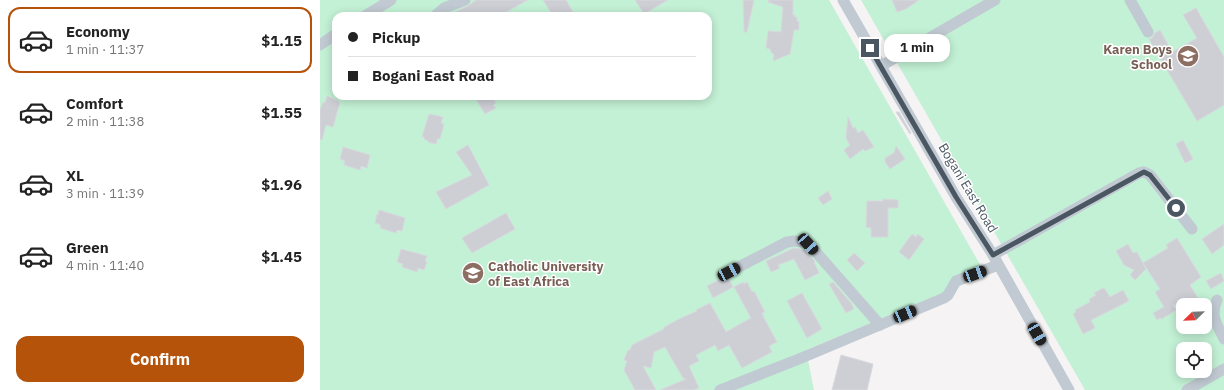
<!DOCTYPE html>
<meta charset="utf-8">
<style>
:root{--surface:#fff;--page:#f6f6f6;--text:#222;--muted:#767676;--line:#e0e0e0;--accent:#b45309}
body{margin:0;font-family:"IBM Plex Sans",sans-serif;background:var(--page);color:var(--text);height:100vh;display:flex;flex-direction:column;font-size:15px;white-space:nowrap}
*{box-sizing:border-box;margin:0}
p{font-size:13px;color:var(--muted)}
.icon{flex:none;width:22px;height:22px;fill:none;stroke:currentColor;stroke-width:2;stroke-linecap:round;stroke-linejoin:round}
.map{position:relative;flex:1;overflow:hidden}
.details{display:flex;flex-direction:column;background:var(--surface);width:320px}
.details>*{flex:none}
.banner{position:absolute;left:12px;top:12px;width:380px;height:88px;border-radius:12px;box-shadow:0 2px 10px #0003;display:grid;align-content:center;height:88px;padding:0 16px;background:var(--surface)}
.needle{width:26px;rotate:247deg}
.controls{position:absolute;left:856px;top:298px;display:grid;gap:8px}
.controls a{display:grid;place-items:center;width:36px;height:36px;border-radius:8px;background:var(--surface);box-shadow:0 2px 10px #0003;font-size:20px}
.end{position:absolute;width:18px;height:18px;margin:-9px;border:5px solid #4a5661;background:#fff;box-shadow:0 0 0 2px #fff}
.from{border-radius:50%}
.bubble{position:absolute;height:28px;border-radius:12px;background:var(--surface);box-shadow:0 2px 10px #0003;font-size:13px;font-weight:700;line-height:28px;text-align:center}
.car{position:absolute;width:12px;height:24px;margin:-12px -6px;border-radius:5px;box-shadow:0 0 3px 1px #0007;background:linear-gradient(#222 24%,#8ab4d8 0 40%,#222 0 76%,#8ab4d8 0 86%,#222 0)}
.banner b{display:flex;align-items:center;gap:14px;height:38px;font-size:15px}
.banner b+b{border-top:1px solid var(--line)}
.banner i{width:10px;height:10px;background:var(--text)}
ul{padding:7px 0 0;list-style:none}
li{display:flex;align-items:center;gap:12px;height:66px;margin:0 8px 6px;padding:0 8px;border:2px solid transparent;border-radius:12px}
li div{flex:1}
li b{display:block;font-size:15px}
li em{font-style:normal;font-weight:700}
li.selected{border-color:var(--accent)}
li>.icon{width:36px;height:36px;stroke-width:1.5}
.button{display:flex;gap:8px;margin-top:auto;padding:8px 16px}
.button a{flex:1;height:46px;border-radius:12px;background:var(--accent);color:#fff;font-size:16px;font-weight:700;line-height:46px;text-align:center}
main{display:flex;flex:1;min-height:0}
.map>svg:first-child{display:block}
</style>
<main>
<section class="details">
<ul>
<li class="selected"><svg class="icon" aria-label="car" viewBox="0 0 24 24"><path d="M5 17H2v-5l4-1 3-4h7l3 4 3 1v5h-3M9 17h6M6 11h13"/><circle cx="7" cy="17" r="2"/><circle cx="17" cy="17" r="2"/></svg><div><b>Economy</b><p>1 min · 11:37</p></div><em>$1.15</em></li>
<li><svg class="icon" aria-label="car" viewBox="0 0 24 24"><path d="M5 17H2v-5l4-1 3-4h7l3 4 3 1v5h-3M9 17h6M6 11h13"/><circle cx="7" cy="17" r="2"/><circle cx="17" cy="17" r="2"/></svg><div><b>Comfort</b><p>2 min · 11:38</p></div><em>$1.55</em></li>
<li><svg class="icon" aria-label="car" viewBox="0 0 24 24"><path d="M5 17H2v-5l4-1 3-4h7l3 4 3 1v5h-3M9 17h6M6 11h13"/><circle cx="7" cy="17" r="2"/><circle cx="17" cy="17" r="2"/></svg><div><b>XL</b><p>3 min · 11:39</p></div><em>$1.96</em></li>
<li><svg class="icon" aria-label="car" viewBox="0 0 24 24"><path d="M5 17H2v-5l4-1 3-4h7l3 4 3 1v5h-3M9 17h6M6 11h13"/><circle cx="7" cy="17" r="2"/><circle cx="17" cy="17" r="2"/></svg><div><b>Green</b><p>4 min · 11:40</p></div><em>$1.45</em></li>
</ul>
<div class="button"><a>Confirm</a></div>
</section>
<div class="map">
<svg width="904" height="390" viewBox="0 0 904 390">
<rect width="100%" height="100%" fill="#f5f3f3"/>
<g fill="#c3f1d5" fill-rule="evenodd">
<path d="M0 0H509L666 275 486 350 494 390H0ZM16 16H388V96H16Z"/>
<path d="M541 0H904V390H765ZM863 305H885V327H863ZM863 349H885V371H863Z"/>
</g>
<g fill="#cdcfd5" stroke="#d7d9de">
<path d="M156 0H208L179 16H127L148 6Z"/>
<path d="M223 0H246L253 12 247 16H233Z"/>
<path d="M315 0H348L324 14Z"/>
<path d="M423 0H434L427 32H424Z"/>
<path d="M448 0H473V15H475V17H477V21L479 22V30H474L470 54 453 61 454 55 451 52 450 49 446 48 448 31 461 32 463 7 448 2Z"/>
<path d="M572 0H599L586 9 577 12Z"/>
<path d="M876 8 904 57V105L877 121 829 39 832 38 835 33 840 30 852 52 877 38 863 15Z"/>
<path d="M7 96 20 102 13 127 6 125 2 140 0 139V110L3 102 5 103Z"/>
<path d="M154 96H172L176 103 173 105 176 108 165 114Z"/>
<path d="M576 112H579L591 133 590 134Z"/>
<path d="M109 114 123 117 121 123 124 124 120 139 118 138 116 144 108 142V141L104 139V137H102Z"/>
<path d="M528 117 533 128 535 127 538 133 543 130 554 147 545 151 543 149 530 159 524 150 530 145 526 138Z"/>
<path d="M863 140 873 159 865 163 856 144Z"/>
<path d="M148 145 169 185 126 209 116 192 152 175 136 152Z"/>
<path d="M576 146 585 159 570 169 565 162V158L574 153Z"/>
<path d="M23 147 50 155 47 168 41 166 40 170 24 165 25 161 20 159Z"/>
<path d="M508 191 512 199 503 205 498 198Z"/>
<path d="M563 199 578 200V208H568V237H551V228L546 227 547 201H563Z"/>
<path d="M59 210 85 218 82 231 77 230 76 233 60 228 61 225 55 223 57 214 58 215Z"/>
<path d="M186 213 195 229 152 253 142 238Z"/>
<path d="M904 224V245L892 254 882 239Z"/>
<path d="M592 234 596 237 598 234 604 239 589 260 579 252Z"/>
<path d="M857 238 881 277 870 285 882 305H853L856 310 842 319 840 318 837 320 833 313 844 307 835 292 840 289 823 263 848 248 846 245Z"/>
<path d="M808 244 813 253 817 252 826 269 815 280 810 275 814 270 804 265 796 251Z"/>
<path d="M474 248 484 250 495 261 494 262 499 273 485 280 474 259 458 265 460 268 451 272 446 261Z"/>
<path d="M81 249 107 256 105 261 107 262 104 270 98 268 97 272 82 267 83 264 77 262Z"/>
<path d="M534 253 545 263 537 271 527 260Z"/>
<path d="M901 273 904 281 891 289 886 281Z"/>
<path d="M404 277 409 279 413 287 393 298 387 286Z"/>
<path d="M423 282 424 284 427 282 432 292 434 291 445 312 442 313 444 318 457 342 449 346 452 352 422 368 409 345 398 351 395 345 376 355 379 361 369 366 379 388 374 390H340L366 379 363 378 345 347 334 352 331 368 323 366 336 390H315L304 370 307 361 304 360 308 350H310L312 345 344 329 343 328 357 320 377 311 376 310 390 303 406 332 429 319 431 318 414 287Z"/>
<path d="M513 282 531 303 534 309 526 313 509 284Z"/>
<path d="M783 288 784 289H785L790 297 803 290 809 301 771 320 775 328 763 334 753 314 756 312 755 310 770 302 769 299 776 295 774 293Z"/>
<path d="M482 293 502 329 487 338 467 301Z"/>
<path d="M521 355 553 364 547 390H512Z"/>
</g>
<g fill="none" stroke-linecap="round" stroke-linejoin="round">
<g stroke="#c1cad2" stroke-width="11">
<path d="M523 0 636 197 673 255 749 390"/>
<path d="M810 0 828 32"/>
<path d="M45 16 71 0"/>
<path d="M115 16 124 8 145 0"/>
<path d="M0 45 16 34"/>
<path d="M561 66 675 0"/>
<path d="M673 255 819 173 824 172 830 175 872 229"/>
<path d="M409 272 467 242 475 241 488 243 560 325"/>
<path d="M897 300C890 316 897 324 904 339"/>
<path d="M400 390 479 359 624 298 628 295 636 281 678 265"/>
<path d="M867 390 904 369"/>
</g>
</g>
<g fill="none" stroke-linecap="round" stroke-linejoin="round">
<path stroke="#4a5661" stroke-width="5" d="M550 48 636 197 673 255 822 173 824 172 830 175 856 208"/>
</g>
<defs>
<g id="school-disc" transform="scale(1.15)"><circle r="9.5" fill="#8d6e63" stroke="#fff"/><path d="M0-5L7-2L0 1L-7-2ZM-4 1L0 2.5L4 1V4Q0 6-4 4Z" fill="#fff"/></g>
<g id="university-disc" transform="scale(1.15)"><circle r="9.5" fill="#8d6e63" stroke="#fff"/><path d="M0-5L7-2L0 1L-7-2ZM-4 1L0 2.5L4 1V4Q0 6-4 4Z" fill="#fff"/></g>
</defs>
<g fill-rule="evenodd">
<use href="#school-disc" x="868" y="56"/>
<use href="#university-disc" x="153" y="273"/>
</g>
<g text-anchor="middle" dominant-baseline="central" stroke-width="3" stroke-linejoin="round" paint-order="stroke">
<g font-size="13" font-weight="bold" fill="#785e54" stroke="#fff" text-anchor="end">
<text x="852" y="49">Karen Boys<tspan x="852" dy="15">School</tspan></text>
<text x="168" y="266" text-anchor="start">Catholic University<tspan x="168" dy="15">of East Africa</tspan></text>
</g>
<g font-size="13" fill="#4a5661" stroke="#fff">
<text transform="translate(648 188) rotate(59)">Bogani East Road</text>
</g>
</g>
</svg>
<div class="controls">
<a><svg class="needle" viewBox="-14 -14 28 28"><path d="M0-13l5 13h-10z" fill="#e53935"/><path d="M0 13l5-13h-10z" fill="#767676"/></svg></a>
<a><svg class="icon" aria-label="locate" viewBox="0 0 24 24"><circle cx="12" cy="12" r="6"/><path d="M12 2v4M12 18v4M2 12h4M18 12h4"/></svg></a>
</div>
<i class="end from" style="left:856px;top:208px"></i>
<i class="end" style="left:550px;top:48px"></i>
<div class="bubble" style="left:564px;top:34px;width:66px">1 min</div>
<i class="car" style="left:488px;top:244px;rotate:138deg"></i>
<i class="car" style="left:409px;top:272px;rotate:62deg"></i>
<i class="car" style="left:655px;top:274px;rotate:70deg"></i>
<i class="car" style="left:585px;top:314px;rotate:67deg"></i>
<i class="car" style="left:717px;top:334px;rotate:150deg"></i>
<div class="banner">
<b><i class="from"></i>Pickup</b>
<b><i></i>Bogani East Road</b>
</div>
</div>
</main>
